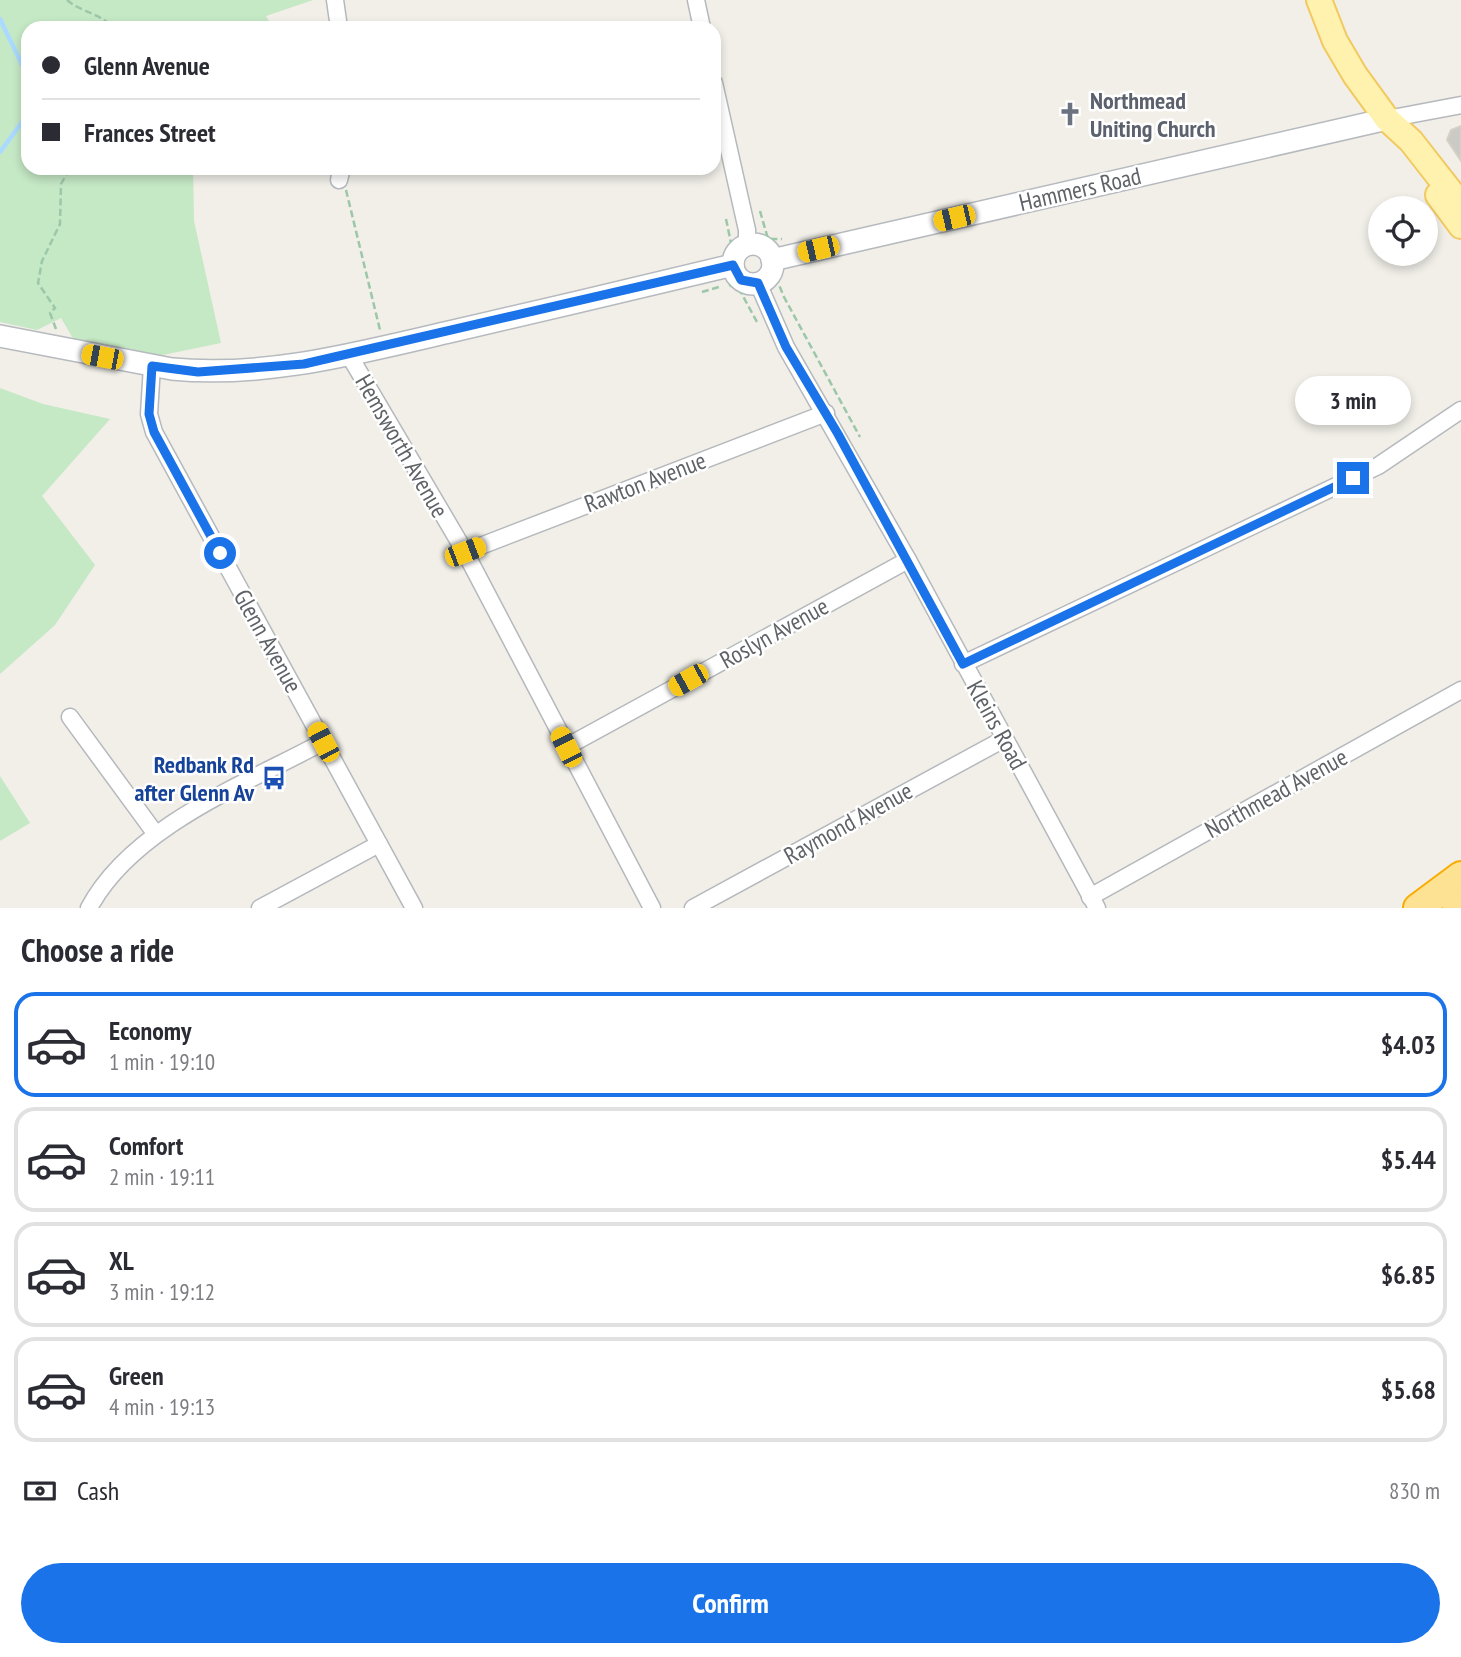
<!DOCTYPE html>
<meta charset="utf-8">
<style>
:root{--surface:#fff;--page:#f2f2f3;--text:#2b2b33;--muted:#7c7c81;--line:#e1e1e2;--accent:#1a73e8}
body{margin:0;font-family:"PT Sans Narrow",sans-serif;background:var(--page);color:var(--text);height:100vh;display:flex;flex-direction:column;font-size:26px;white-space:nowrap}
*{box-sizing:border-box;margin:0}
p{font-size:23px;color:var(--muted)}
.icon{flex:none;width:38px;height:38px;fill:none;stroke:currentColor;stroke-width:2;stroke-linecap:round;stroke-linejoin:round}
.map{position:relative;height:908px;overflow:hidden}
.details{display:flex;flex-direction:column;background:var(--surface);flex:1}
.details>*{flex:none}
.guide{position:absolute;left:21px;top:21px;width:700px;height:154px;border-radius:21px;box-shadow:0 4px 10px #0003;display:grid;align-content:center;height:154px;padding:0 21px;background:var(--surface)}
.controls{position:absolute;left:1368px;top:196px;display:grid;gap:14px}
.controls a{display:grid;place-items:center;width:70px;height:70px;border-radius:50%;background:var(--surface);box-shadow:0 4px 10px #0003;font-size:35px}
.end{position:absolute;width:32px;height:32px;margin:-16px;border:9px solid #1a73e8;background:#fff;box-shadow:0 0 0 4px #fff}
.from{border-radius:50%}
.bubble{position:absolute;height:49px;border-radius:24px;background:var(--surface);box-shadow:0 4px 10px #0003;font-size:23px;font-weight:800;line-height:49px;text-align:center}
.car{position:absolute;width:21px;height:42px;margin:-21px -10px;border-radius:9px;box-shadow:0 0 5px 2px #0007;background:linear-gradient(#f5c518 24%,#345 0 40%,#f5c518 0 76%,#345 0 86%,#f5c518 0)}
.guide b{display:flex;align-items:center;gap:24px;height:66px;font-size:26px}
.guide b+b{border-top:2px solid var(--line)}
.guide i{width:18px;height:18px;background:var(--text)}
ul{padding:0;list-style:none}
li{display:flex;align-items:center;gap:21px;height:105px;margin:0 14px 10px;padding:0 7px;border:4px solid var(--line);border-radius:21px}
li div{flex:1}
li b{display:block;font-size:26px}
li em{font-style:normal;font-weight:800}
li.current{border-color:var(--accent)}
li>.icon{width:63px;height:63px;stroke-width:1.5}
h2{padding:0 21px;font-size:32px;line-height:84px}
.pay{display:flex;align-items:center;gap:18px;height:77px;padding:0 21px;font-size:26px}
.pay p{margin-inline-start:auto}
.cta{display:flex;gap:14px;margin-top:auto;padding:14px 21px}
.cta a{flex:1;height:80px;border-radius:42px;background:var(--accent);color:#fff;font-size:28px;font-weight:800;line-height:80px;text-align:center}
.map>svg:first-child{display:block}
</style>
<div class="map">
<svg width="1461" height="908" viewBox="0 0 1461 908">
<rect width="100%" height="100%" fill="#f1efe8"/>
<g fill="#c5e8c5">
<path d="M0 0H313L266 16 269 21 262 28H28V168H193L194 221 221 343 158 356 74 340 61 318 37 330 0 322Z"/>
<path d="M0 388 43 404 110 419 42 496 95 565 55 625 0 674Z"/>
<path d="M0 776 30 823 0 841Z"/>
</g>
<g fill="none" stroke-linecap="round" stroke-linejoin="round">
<g stroke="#aadaff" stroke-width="4.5">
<path d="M0 19 28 77"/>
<path d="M0 152 28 114"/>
</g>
</g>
<path fill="#cccac5" stroke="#d6d1c6" stroke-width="2" d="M1461 126V161L1447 140 1451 130Z"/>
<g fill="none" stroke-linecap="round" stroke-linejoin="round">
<g stroke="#b5b8bc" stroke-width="19">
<g id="street">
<path d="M335 0 339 28"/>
<path d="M696 0 702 28"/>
<path d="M714 83 747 230V245"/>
<path d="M1387 119 1461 105"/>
<path d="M339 180 342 168"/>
<path d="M758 283 786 347 908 560 1097 908"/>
<path d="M349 355 465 552 652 908"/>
<path d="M152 366 149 414 154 432 414 908"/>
<path d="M465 552 826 413"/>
<path d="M963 664 1378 466 1461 410"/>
<path d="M70 717 155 833"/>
<path d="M566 747 908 560"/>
<path d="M1090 897 1461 690"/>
<path d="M89 908C132 827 245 784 323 742"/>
<path d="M260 908 379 844"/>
<path d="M693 908 1004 739"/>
</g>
</g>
<g stroke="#b6babf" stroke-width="24">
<g id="secondary">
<circle cx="753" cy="264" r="20"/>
<path d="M772 260 1387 119"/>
<path d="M0 336 172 369C267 378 357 353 449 332 544 310 638 288 733 265"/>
</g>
</g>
<g stroke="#f2c960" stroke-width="28">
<g id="primary">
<path d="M1319 0 1335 41 1355 75 1387 119 1411 141 1461 205"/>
<path d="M1438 195 1461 226"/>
</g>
</g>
<g stroke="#f9ab00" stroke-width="32">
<g id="highway">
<path d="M1418 908 1461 876"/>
<path d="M1457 908 1461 906"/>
</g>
</g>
<g stroke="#9cc7a9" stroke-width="2.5" stroke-dasharray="7 3.5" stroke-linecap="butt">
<path d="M67 0C82 13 101 13 113 28"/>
<path d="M346 190 380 330"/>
<path d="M760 211 768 239H782"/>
<path d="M726 219 731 243"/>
<path d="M779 277 777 280 784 297 860 437"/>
<path d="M729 285 738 287 757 322"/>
<path d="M702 292 719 287"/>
<path d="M56 329 50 313 55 308 38 283 42 261 60 224 61 184 70 168"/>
</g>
<use href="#street" stroke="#fff" stroke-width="16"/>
<use href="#secondary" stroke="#fff" stroke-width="21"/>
<use href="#primary" stroke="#fff2af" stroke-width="24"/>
<use href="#highway" stroke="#fde293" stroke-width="28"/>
</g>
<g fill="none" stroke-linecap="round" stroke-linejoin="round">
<path stroke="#1a73e8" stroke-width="9" d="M220 553 154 432 149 414 152 366 198 372 304 364 733 265 741 280 758 283 786 347 838 434 963 664 1353 478"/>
</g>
<defs>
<g id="church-bare" transform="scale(1.89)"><path d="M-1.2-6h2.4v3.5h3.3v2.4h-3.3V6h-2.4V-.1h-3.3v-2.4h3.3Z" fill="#6b7280" stroke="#fff" stroke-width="2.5" paint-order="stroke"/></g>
<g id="bus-bare" transform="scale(1.89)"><path d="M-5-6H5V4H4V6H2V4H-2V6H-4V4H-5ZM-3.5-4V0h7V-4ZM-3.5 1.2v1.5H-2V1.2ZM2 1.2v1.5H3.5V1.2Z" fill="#1a4fb4" stroke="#fff" stroke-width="2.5" paint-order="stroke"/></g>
</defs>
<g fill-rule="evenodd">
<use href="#church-bare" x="1070" y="114"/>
<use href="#bus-bare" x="274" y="778"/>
</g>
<g text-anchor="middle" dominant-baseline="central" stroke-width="5" stroke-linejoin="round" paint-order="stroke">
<g font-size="24" font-weight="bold" fill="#5b616d" stroke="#fff" text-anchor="start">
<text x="1090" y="100">Northmead<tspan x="1090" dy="28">Uniting Church</tspan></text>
</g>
<g font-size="24" fill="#5f6368" stroke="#fff">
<text transform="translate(1080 189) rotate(-13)">Hammers Road</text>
<text transform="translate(402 446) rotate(60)">Hemsworth Avenue</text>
<text transform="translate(645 482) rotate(-21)">Rawton Avenue</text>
<text transform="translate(774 633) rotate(-29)">Roslyn Avenue</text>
<text transform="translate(268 641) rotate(61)">Glenn Avenue</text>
<text transform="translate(997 725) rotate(61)">Kleins Road</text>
<text transform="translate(1276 793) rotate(-29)">Northmead Avenue</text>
<text transform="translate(848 823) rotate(-29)">Raymond Avenue</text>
</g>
<g font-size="24" font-weight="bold" fill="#164399" stroke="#fff" text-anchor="end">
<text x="254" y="764">Redbank Rd<tspan x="254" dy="28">after Glenn Av</tspan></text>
</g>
</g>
</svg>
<div class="controls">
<a><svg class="icon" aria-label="locate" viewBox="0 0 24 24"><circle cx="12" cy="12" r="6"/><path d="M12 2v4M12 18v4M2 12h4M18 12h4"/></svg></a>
</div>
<i class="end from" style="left:220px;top:553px"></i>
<i class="end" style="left:1353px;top:478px"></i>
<div class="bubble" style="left:1295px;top:376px;width:116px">3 min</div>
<i class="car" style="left:954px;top:218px;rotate:257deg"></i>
<i class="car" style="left:818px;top:249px;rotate:257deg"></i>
<i class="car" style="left:102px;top:357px;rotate:281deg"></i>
<i class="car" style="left:465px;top:552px;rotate:69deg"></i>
<i class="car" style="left:688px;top:680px;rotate:241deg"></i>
<i class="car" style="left:323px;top:742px;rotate:332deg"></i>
<i class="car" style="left:566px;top:747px;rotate:333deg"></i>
<div class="guide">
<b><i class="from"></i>Glenn Avenue</b>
<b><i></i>Frances Street</b>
</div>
</div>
<section class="details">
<h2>Choose a ride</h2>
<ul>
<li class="current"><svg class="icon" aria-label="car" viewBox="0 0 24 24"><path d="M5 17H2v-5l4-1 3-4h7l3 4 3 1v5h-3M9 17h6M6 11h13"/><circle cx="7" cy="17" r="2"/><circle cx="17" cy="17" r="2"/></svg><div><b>Economy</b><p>1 min · 19:10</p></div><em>$4.03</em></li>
<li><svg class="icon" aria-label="car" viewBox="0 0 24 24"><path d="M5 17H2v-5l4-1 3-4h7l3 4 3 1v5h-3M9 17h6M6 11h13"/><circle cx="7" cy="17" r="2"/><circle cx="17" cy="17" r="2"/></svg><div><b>Comfort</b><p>2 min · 19:11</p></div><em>$5.44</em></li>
<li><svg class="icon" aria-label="car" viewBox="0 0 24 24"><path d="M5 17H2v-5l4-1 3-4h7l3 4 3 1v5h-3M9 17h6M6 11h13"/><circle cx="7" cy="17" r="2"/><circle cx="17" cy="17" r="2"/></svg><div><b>XL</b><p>3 min · 19:12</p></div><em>$6.85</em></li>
<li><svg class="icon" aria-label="car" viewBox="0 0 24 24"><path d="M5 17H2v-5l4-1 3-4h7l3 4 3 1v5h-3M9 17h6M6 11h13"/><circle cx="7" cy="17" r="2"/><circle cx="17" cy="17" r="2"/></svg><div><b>Green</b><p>4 min · 19:13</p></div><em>$5.68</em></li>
</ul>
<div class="pay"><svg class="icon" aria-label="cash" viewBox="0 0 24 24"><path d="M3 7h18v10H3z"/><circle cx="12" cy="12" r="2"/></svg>Cash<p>830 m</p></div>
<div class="cta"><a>Confirm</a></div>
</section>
